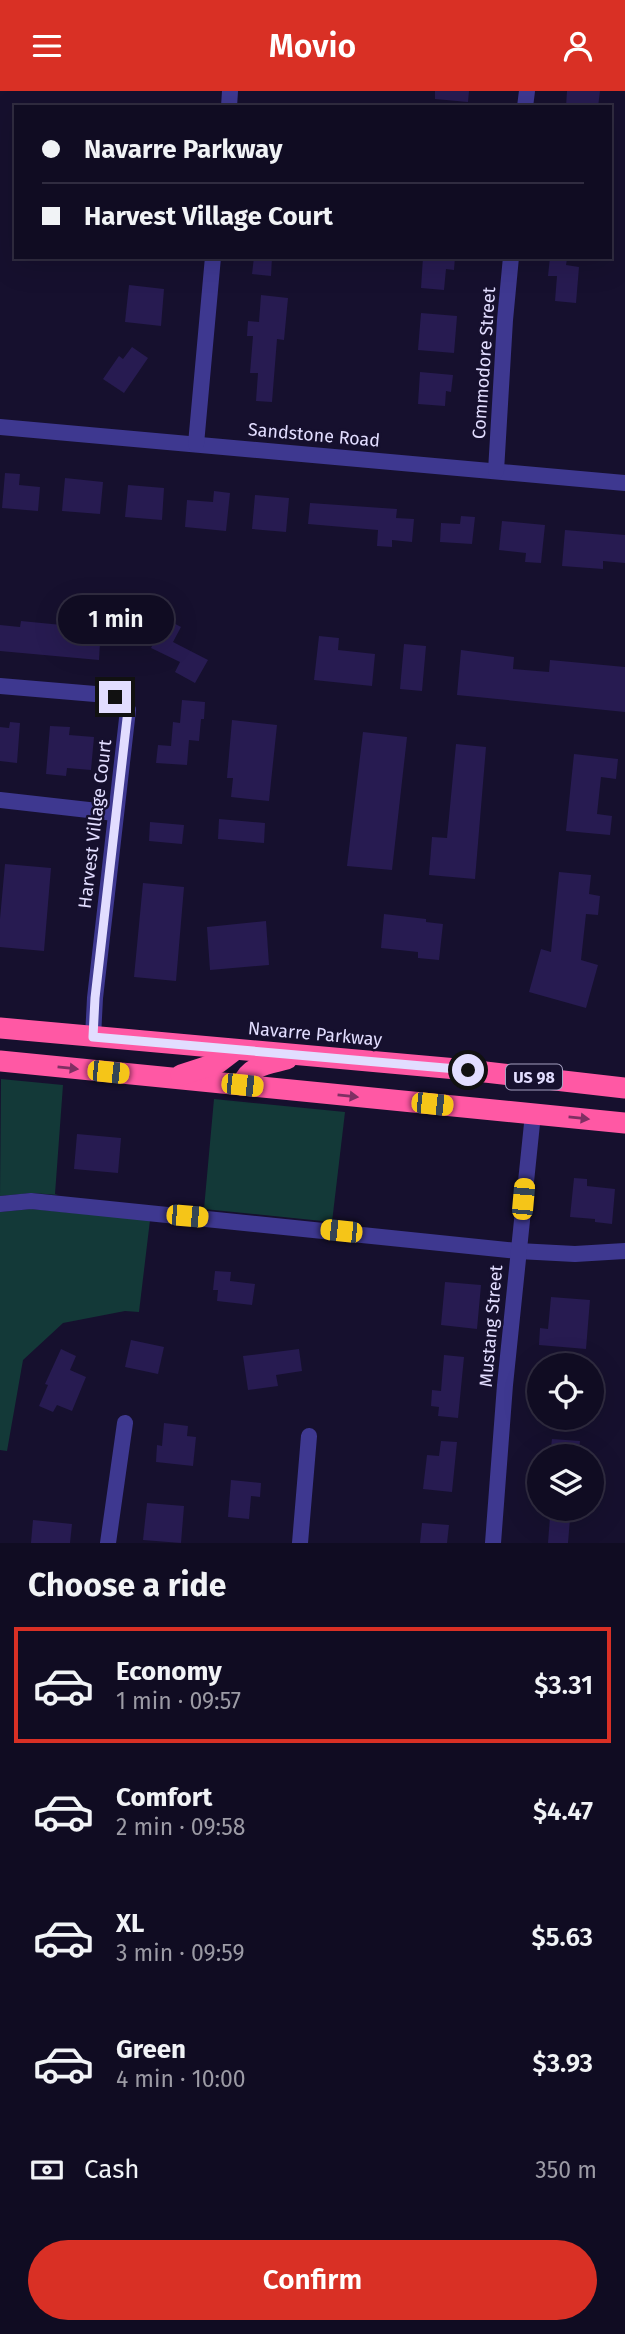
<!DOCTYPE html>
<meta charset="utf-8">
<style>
:root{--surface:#100c22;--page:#19152a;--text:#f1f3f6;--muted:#9c9ba5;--line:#302c40;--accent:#d93025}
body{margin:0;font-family:"Fira Sans",sans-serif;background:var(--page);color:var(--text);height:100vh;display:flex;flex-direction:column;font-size:26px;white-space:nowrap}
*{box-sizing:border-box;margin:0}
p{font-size:23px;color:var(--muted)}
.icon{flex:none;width:38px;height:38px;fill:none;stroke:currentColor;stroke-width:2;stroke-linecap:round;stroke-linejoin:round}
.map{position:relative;height:1452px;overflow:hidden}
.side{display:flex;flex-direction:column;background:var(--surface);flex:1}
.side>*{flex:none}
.guide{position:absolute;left:14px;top:14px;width:598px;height:154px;border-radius:0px;box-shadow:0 7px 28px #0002,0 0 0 2px var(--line);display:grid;align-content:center;height:154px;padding:0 28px;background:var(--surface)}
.buttons{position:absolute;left:527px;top:1262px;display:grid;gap:14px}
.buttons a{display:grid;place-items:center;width:77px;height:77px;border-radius:50%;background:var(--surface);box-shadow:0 7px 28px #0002,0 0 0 2px var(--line);font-size:35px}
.end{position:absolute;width:32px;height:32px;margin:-16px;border:9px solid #e2ddff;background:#111;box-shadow:0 0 0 4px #111}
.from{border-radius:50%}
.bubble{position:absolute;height:49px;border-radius:24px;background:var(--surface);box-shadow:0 7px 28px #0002,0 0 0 2px var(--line);font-size:23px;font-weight:600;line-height:49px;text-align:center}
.car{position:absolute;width:21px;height:42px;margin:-21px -10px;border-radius:9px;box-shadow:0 0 5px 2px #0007;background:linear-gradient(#f5c518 24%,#345 0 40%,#f5c518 0 76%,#345 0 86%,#f5c518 0)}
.guide b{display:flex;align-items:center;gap:24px;height:66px;font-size:26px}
.guide b+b{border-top:2px solid var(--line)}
.guide i{width:18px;height:18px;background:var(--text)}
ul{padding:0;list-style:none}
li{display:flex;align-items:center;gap:21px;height:116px;margin:0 14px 10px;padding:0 14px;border:4px solid transparent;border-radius:0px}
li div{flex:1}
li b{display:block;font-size:26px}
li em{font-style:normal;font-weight:600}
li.current{border-color:var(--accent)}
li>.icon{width:63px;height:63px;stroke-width:1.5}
h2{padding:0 28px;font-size:32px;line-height:84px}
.pay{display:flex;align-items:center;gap:18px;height:77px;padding:0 28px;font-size:26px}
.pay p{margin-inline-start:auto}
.primary-button{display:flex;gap:14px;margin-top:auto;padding:14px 28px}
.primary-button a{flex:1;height:80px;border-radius:42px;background:var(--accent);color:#fff;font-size:28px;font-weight:600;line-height:80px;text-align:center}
header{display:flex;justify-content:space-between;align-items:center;height:91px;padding:0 28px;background:var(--accent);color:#fff;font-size:32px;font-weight:600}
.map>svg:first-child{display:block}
</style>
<header><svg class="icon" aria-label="menu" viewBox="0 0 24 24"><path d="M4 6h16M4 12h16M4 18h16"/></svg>Movio<svg class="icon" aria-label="person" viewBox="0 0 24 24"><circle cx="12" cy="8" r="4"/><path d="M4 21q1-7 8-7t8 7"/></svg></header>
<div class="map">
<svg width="625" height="1452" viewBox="0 0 625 1452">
<rect width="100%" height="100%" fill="#16102e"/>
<g fill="#133938">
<path d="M1 988 63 994 55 1103 58 1104 32 1102 0 1105Z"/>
<path d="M214 1008 345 1021 332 1131 204 1118Z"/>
<path d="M31 1118 150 1129 139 1221 125 1220 63 1232 23 1269 7 1360 0 1359V1121Z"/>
</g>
<g fill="#271b51">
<path d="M435 0H469L468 11 435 8Z"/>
<path d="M567 0H600L598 16H566Z"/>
<path d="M254 166H272L271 185 252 183Z"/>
<path d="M423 166H455L454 179 446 178 444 199 421 197Z"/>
<path d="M550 166 567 168 566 174 579 176 576 212 555 210 557 185H548Z"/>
<path d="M129 194 164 198 161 235 125 231Z"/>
<path d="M261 204 288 207 284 249 277 248 272 311 256 310 258 282H250L253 245H247L248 230 259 231Z"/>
<path d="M421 222 457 225 454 262 418 259Z"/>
<path d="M132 256 148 267 124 302 103 288 119 265 123 268Z"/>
<path d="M420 281 453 284 451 301 446 300 445 315 418 313Z"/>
<path d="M5 382 20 383 19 394 40 396 38 420 2 417Z"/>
<path d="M65 387 103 391 100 423 62 420Z"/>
<path d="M128 394 164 397 162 429 125 426Z"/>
<path d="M214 400 230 402 226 440 185 436 187 409 213 411Z"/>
<path d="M255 404 289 407 286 441 252 438Z"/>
<path d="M310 412 397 418 396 427 414 428 412 451 392 449V456L377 455 378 439 308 433Z"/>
<path d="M461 425 475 426 472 453 440 451 441 432 460 433Z"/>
<path d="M502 430 545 434 541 472 525 471 526 462 499 459Z"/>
<path d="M565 439 625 444V472L603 470V478L562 475Z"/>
<path d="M114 528 137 531 135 554 100 551 99 569 0 560V534L20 536 21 530 113 539Z"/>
<path d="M166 528 181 536 173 551 208 569 195 592 175 581 180 571 151 557Z"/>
<path d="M319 545 339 547 338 559 375 563 372 595 314 589Z"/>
<path d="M404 553 426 555 422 600 400 598Z"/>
<path d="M461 559 514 566 513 578 549 581 550 569 625 576V621L457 604Z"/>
<path d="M182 609 205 611 204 628H201L199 650 189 649 187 674 156 672 158 654 171 655 173 631 180 632Z"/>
<path d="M232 629 277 634 269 710 231 706 233 687H227Z"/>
<path d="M10 631 20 632 17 672 0 670V636L9 637Z"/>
<path d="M50 635 70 636 69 644 94 646 91 679 67 677 66 685 46 683Z"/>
<path d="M363 641 407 646 392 779 347 775Z"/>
<path d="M456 653 486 656 475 788 429 784 432 746 447 747Z"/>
<path d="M574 663 618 668 616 688 601 686 597 723 612 725 610 744 566 740Z"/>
<path d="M219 728 265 732 264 752 218 748Z"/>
<path d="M150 731 184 734 182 753 149 750Z"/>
<path d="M5 773 51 777 44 860 0 856V828Z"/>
<path d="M559 781 591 784 589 803 600 805 598 824 586 823 581 869 598 874 586 917 529 901 541 858 551 861Z"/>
<path d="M143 792 184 796 176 890 134 886Z"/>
<path d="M384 823 426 828V831L443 833 439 869 418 867V861L381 857Z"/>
<path d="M266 830 269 874 210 879 207 836Z"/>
<path d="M77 1043 121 1047 118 1082 74 1078Z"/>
<path d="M574 1087 587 1088V1095L615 1098 612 1133 595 1131V1128L570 1126Z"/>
<path d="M215 1180 231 1181 230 1190 255 1193 252 1214 217 1210 218 1199H213Z"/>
<path d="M445 1191 481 1194 477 1238 441 1234Z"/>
<path d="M551 1206 590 1209 586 1258 539 1254 540 1237 548 1238Z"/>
<path d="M131 1249 164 1256 158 1283 125 1276Z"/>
<path d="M61 1258 76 1265 70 1279 86 1286 72 1320 57 1314 53 1321 39 1315 48 1294 45 1293Z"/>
<path d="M299 1258 302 1280 276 1284 278 1295 248 1299 243 1265Z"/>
<path d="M444 1264 464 1266 458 1327 438 1325 439 1316 431 1315 432 1299 441 1300Z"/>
<path d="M164 1332 188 1335 187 1345 196 1346 193 1375 156 1371 157 1354 162 1355Z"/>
<path d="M552 1348 580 1350 578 1365H550Z"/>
<path d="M441 1350 457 1351 452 1401 423 1398 427 1364 439 1365Z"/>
<path d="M231 1389 261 1392 260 1406 251 1405 249 1428 228 1426Z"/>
<path d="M147 1412 184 1415 181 1452 143 1449Z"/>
<path d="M550 1426 570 1428 568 1452H548Z"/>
<path d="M33 1429 72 1433 70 1452H31Z"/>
<path d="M422 1432 449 1434 447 1452H420Z"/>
</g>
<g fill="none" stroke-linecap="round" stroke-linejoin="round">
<g stroke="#3e3890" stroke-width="16">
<path d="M229 16 230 0"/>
<path d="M525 16 527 0"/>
<path d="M0 336 625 392"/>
<path d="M196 353 213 166"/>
<path d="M496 380 505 229 511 166"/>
<path d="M0 595 107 604 123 610 128 619 95 907 93 946"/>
<path d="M0 709 115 722"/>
<path d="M0 1113 31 1110 518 1160 575 1163 625 1160"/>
<path d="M108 1452 125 1332"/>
<path d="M300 1452 309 1345"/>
<path d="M493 1452 505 1294 533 1023"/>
</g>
<g stroke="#ff58a4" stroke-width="21">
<path d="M0 937 468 979 625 997"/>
<path d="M0 970 625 1032"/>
<path d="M181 984 218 972 235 959"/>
<path d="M242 994C249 974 269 973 287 968"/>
</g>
</g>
<defs><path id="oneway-solid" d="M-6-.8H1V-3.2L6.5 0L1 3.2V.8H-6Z" transform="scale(1.75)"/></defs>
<g fill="#7f3063">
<use href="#oneway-solid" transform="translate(68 977) rotate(6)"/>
<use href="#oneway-solid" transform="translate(348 1005) rotate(6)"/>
<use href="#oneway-solid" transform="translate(579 1027) rotate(6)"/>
</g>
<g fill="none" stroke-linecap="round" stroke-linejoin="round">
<path stroke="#e2ddff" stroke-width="9" d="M115 606 124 610 128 619 95 907 93 946 468 979"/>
</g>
<g text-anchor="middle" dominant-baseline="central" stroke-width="5" stroke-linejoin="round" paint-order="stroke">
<rect fill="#16102e" stroke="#a5a0c0" stroke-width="2" x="506" y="973.5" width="56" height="25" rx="5"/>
<g font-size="16" font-weight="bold" fill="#e2ddff">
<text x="534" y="986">US 98</text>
</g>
<g font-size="18" fill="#e2ddff" stroke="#16102e">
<text transform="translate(484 272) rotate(-86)">Commodore Street</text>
<text transform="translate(314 344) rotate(5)">Sandstone Road</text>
<text transform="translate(95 733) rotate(-83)">Harvest Village Court</text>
<text transform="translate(315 943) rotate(5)">Navarre Parkway</text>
<text transform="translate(491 1235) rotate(-85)">Mustang Street</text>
</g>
</g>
</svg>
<div class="buttons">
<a><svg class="icon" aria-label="locate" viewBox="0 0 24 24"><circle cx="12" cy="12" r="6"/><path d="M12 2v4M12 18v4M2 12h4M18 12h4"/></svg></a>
<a><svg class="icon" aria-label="layers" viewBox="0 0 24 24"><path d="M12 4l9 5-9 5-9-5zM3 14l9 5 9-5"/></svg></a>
</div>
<i class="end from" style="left:468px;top:979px"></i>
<i class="end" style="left:115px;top:606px"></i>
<div class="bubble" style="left:58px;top:504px;width:116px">1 min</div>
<i class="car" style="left:108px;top:981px;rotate:96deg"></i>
<i class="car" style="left:242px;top:994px;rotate:96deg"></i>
<i class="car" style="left:432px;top:1013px;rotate:96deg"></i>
<i class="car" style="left:523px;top:1108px;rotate:5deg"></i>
<i class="car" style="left:187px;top:1125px;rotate:95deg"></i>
<i class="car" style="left:341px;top:1140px;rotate:276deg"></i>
<div class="guide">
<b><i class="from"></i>Navarre Parkway</b>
<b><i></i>Harvest Village Court</b>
</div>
</div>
<section class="side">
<h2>Choose a ride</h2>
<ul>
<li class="current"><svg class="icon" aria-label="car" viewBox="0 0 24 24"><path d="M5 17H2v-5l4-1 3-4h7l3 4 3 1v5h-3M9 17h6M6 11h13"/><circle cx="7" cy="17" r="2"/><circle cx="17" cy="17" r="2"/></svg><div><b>Economy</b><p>1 min · 09:57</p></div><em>$3.31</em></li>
<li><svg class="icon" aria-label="car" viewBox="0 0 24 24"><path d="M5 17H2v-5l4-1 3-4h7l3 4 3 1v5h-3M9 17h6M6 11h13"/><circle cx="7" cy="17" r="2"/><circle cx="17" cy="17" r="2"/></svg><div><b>Comfort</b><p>2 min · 09:58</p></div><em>$4.47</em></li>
<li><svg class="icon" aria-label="car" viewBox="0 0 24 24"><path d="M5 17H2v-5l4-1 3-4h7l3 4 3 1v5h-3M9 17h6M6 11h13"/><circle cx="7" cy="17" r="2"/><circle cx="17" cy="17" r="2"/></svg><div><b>XL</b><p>3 min · 09:59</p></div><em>$5.63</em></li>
<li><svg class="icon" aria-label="car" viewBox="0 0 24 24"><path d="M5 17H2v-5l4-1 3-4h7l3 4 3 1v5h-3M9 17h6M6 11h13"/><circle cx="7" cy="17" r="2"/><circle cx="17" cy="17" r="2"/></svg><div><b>Green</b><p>4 min · 10:00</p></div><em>$3.93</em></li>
</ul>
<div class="pay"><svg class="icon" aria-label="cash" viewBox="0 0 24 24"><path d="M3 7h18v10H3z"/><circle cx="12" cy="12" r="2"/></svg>Cash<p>350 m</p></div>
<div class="primary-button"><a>Confirm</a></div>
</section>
